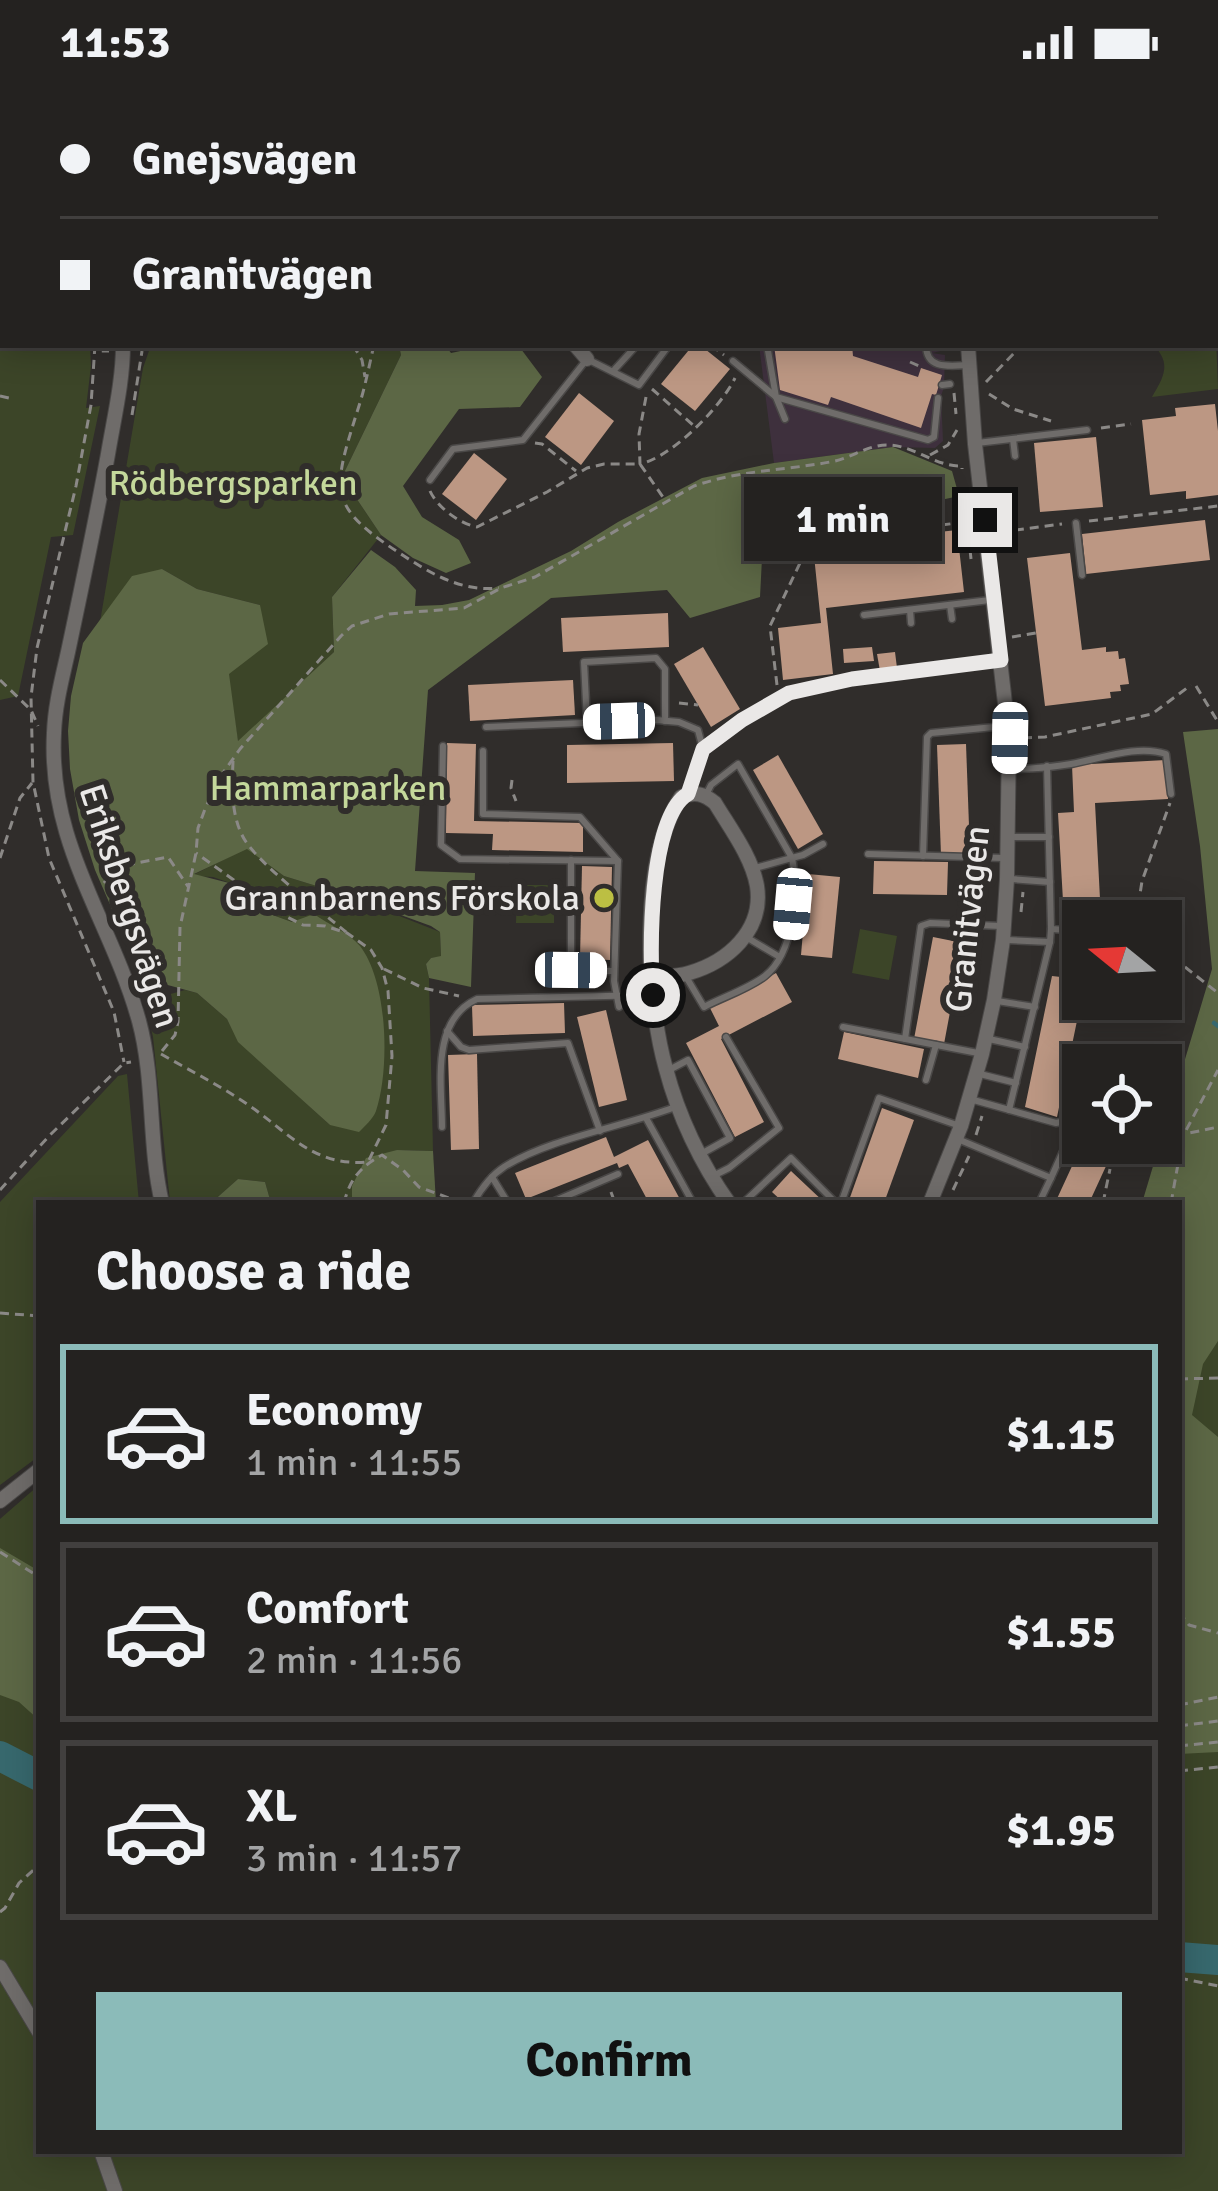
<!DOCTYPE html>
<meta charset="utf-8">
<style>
:root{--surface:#242220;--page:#2c2a29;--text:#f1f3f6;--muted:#a3a4a5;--line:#413f3e;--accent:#8bbbb9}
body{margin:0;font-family:Signika,sans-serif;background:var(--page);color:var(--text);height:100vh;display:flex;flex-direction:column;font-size:45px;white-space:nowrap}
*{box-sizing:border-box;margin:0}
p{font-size:39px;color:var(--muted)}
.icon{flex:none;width:66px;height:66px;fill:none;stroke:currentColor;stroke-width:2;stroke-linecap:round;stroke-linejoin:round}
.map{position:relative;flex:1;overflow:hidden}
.sheet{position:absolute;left:36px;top:1116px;width:1146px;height:954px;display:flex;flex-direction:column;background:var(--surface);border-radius:0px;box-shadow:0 6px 30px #0003,0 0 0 3px var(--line)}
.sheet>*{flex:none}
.guide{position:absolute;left:0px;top:0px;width:1218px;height:264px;box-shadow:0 6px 30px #0003,0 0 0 3px var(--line);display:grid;align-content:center;height:264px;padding:0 60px;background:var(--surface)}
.needle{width:78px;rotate:288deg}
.tools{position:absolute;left:1062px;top:816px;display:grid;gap:24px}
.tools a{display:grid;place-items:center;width:120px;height:120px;border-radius:0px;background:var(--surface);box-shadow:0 6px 30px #0003,0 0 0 3px var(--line);font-size:60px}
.end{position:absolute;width:54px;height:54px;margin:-27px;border:15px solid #eae8e7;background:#111;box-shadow:0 0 0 6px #111}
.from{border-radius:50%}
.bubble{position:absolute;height:84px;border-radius:0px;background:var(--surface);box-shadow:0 6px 30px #0003,0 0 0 3px var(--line);font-size:39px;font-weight:700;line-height:84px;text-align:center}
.car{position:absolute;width:36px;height:72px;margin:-36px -18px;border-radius:15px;box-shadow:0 0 9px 3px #0007;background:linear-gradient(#fff 24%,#345 0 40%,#fff 0 76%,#345 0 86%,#fff 0)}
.guide b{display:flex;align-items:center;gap:42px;height:114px;font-size:45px}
.guide b+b{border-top:3px solid var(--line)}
.guide i{width:30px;height:30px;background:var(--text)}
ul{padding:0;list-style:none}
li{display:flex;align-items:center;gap:36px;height:180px;margin:0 24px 18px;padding:0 36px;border:6px solid var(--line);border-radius:0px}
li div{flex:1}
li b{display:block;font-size:45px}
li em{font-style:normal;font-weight:700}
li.selected{border-color:var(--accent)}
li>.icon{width:108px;height:108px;stroke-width:1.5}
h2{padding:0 60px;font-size:54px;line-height:144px}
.action{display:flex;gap:24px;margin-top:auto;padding:24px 60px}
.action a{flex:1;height:138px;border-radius:0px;background:var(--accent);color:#111;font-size:48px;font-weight:700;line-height:138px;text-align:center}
.status{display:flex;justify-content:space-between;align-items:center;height:84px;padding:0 60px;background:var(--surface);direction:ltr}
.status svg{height:33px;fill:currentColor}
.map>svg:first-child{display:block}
</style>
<div class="status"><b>11:53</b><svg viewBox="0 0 49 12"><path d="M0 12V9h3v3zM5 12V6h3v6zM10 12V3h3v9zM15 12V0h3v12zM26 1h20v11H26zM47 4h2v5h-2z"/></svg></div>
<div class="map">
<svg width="1218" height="2107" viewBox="0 0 1218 2107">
<rect width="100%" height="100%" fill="#302d2b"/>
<path fill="#3e303d" d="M759 261H945V266L932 269 945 271 944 303 941 312 943 357 935 364 893 363 774 379Z"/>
<g fill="#3c4528">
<path d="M0 0H43L44 3H3V261H90L91 282 86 324 100 322 73 451 51 453 18 612 0 616Z"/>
<path d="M1215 225 1218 305 1152 313C1164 293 1172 279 1153 261H1215Z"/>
<path d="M151 261H399L401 271 342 393 381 451 332 513 334 568 238 658 228 590 260 521 197 505 162 485 100 538 143 284Z"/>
<path d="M247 764 284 792 346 811 440 848 441 873 431 874 426 880 429 894 433 1067 397 1066 352 1102V1119H271L265 1098 238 1095 211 1119 170 1118 153 953 145 917 185 906 197 909 227 935 239 958 330 1041 292 838 256 825 233 800 213 793 191 792Z"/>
<path d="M517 801H554V839H516Z"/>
<path d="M860 845 897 852 889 896 852 889Z"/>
<path d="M1218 985V2107H0V1471L39 1490V2067H1179V1119Z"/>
<path d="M127 990 139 1119H39V1372L0 1401V1118L118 992Z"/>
<path d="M39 1401V1488L0 1465V1435Z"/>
</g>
<g fill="#5c6745">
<path d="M399 261H445L451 269 489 261H518L542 293 520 323 459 325 403 402 422 433 459 456 471 479 446 489 413 474 381 451 342 393 401 271Z"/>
<path d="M893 363 952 387 959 412 763 455 760 513 690 534 667 506 551 514 428 606 415 787 475 789 471 903 429 894 426 880 431 874 441 872 440 848 431 842 346 811 284 792 247 765 194 790 233 800 256 825 292 838 314 830C328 840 349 849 360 862 388 898 390 985 376 1027 373 1035 365 1042 359 1048L330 1041 238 958 227 935 197 909 142 894 95 786 79 736 70 685 68 647 71 612 83 559 132 492 162 485 197 505 260 521 268 560 229 590 238 657 334 568 332 513 371 466 395 483 416 506 415 522 442 521 469 516 571 467 618 438 702 394 774 379Z"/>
<path d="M1218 645V1257L1203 1280 1192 1331 1218 1353V1668L1179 1670V1119H1142L1212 885 1200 762 1183 648Z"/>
<path d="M397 1066 433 1067 436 1119H352V1102L366 1074Z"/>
<path d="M238 1095 265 1098 271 1119H211Z"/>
<path d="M0 1464 39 1487V1636L19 1618 0 1611Z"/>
</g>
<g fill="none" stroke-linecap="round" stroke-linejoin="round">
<path stroke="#37686d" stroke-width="4.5" d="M1214 939 1218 942"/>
<g stroke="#37686d" stroke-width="30">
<path d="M0 1672 39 1692"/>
<path d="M1179 1873 1218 1876"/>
</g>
</g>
<g fill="#bc9783">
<path d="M693 261H700L730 285 695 327 661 300Z"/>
<path d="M774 261H852L853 272 918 293 921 284 942 291 936 311 932 310 921 344 831 313 828 321 780 306Z"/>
<path d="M579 309 614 337 581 381 545 353Z"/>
<path d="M1215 320 1218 347V411L1186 415V407L1150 411 1142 336 1176 332 1175 324Z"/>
<path d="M1096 353 1103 423 1040 428 1034 359Z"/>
<path d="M474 369 507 395 476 436 442 410Z"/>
<path d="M1205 436 1210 476 1086 490 1082 450Z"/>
<path d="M957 446 964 508 826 524 833 590 783 596 778 544 821 539 813 462Z"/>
<path d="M1070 469 1082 566 1106 563V568L1118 567 1119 575 1125 574 1129 600 1120 601 1121 607 1110 608 1111 614 1045 622 1027 474Z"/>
<path d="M668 529 669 563 563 568 561 534Z"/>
<path d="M703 563 740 625 711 643 674 580Z"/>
<path d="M872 563 874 577 844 579 843 565Z"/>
<path d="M895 568 897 584 880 587 877 570Z"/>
<path d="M573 596 575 631 470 637 468 601Z"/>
<path d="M447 659 476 660 474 737 583 739V768L492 766 493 750 446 749Z"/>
<path d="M673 659 674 697 567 699V661Z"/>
<path d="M966 660 970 769 941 771 937 661Z"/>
<path d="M778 671 823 750 798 765 753 686Z"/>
<path d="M1166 676 1168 715 1095 719 1100 815 1063 817 1058 729 1074 728 1072 681Z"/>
<path d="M874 777 948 778 947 811 873 810Z"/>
<path d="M582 782 612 783 610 876 580 875Z"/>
<path d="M808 790 840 793 832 874 801 871Z"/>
<path d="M933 853 963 859 944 960 914 955Z"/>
<path d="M1072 861H1083V908L1057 1033 1025 1023 1052 892 1070 894Z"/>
<path d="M776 889 792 918 721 955 764 1038 735 1053 686 959 719 942 710 924Z"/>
<path d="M564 919 565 949 473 952 472 921Z"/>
<path d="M606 926 627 1016 599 1023 577 933Z"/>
<path d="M844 948 924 965 918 994 838 975Z"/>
<path d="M477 970 479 1065 451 1066 448 971Z"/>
<path d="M882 1024 914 1036 884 1119H848Z"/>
<path d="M606 1053 614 1073 648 1056 682 1119H649L628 1080 619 1084 617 1079 526 1115 515 1089Z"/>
<path d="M1079 1067 1107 1080 1089 1119H1055Z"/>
<path d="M791 1087 825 1119H784L772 1108Z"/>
</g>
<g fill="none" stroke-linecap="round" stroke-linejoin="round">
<g stroke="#4a4847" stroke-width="9">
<g id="service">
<path d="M330 0 331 3"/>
<path d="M602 0 603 3"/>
<path d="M697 0 698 3"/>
<path d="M736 0V3"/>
<path d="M490 3 491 0"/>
<path d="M661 3 683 0"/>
<path d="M1086 3 1087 0"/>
<path d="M767 261 776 313 928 356 934 353 938 314"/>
<path d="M926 261C926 286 949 282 969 281"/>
<path d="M733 277 776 313 785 335"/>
<path d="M615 285 637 261"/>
<path d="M942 301 950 300"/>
<path d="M1013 355 1015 372"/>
<path d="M977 359 1087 346"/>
<path d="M430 396 453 365 523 356 587 275 639 301 669 261"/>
<path d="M1076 439 1082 491"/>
<path d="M950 521 952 535"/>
<path d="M910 526 911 539"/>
<path d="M864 531 990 516"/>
<path d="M587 638 584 578 656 574 665 585V637"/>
<path d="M486 643 657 636 679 638 698 646 703 665"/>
<path d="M443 662 441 761 460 775 618 777 614 897 619 923"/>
<path d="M483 667V730L580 733 618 777"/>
<path d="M1047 682 1051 845 1083 847"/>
<path d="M1013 685C1032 685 1052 683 1071 680 1100 675 1137 660 1166 670L1171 710"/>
<path d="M689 707 703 665 742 636 789 609 852 595 998 576"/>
<path d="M1012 753H1049"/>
<path d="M868 770 1004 774"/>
<path d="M923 772 927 653 931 649 1005 642"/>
<path d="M571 776V887H613"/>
<path d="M755 784 803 771 823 760"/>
<path d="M1011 795 1050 798"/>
<path d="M746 853 778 872"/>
<path d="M1161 853H1173L1172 895"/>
<path d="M1007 856 1050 858 1051 845"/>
<path d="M685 891 704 923C723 913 748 905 765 892 794 869 799 807 792 774L738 680 711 701 706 711"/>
<path d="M997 917 1035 923"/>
<path d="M843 943 978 969"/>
<path d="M447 947 461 963 469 966 568 959 600 1047"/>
<path d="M905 955 921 842 930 839 1001 842"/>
<path d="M989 955 1025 963"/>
<path d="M669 986 688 976 730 1054 701 1070"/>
<path d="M980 990 1016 999"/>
<path d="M926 996 936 961"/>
<path d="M970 1015 1056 1039 1070 1036"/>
<path d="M1009 1026 1050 858"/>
<path d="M646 1034 693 1119"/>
<path d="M442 1043C442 1002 430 936 477 915L650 911"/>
<path d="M960 1056 1051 1094 1039 1119"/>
<path d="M713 1092 729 1084 779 1044 726 953"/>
<path d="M492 1093 508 1119"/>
<path d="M1051 1094 1064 1065 1074 1060 1105 1073"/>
<path d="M473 1119C481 1105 490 1092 504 1083 550 1054 623 1043 675 1023"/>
<path d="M550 1119 618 1090"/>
<path d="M743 1119 791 1074 836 1119"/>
<path d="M841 1119 879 1014 957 1041"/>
</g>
</g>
<g stroke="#4a4847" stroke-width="16">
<g id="minor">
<path d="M76 0V3"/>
<path d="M401 0 402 3"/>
<path d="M985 0 998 3"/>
<path d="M883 3 899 0"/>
<path d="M1010 3 1011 0"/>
<path d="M123 261C123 297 114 334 108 370 96 436 82 502 68 568 62 595 55 621 54 649 48 761 111 836 139 937 155 996 148 1059 162 1119"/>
<path d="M575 261 587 275"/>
<path d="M652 893C664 892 677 893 689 889 727 878 764 847 757 802 752 773 730 744 715 719 704 710 695 707 681 713 639 775 646 915 666 985 678 1031 701 1080 729 1119"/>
<path d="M930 1119 961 1042 982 970 994 916 1003 856 1007 795 1009 654 975 360 968 261"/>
<path d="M0 1417 39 1386"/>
<path d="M0 1883 39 1948"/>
<path d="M101 2067 115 2107"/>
</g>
</g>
<g stroke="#8b8987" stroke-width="3" stroke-dasharray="9 6" stroke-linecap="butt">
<path d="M51 0V3"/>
<path d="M296 0 300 3"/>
<path d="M191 3 196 0"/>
<path d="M804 3 820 0"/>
<path d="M1171 3 1172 0"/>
<path d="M1215 80H1218"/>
<path d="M1215 121 1218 111"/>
<path d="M1215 159 1218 200"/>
<path d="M0 162H3"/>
<path d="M0 191 3 193"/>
<path d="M1215 219H1218"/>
<path d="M89 261 96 267H109"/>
<path d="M95 261 91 321 76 402 37 564 31 613 33 698 49 774 114 928 124 978"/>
<path d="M353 261 362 276 365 293"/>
<path d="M374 261C369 282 365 304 358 325 332 408 326 422 404 472 433 491 463 508 499 504"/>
<path d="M711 261 724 271"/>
<path d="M910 278 919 282"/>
<path d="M986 298 1022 261"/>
<path d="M652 305 694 342"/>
<path d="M954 309 956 330"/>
<path d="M989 310 1013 325 1051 337"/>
<path d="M0 312 9 314"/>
<path d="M646 313 639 350 640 380C672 373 721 323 735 294"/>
<path d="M132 331 142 267"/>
<path d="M1101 344 1131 340"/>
<path d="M535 359 542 360 576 387"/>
<path d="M930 371 948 361 957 346"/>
<path d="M430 407C437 423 460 440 477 443L547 408 587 384 604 380H640L665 416"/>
<path d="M967 437 971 475"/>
<path d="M1089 437 1218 422"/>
<path d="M1000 448 1062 440"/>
<path d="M1012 553 1036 549"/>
<path d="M0 596 31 626 38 642"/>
<path d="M777 601 770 542 810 458 965 438"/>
<path d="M1196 602 1218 638"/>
<path d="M679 619 698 621"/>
<path d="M1023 654 1045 653 1152 630 1191 601"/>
<path d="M233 677C232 701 231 729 242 751 254 777 321 827 346 848"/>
<path d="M512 696 511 704 516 717"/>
<path d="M0 774 20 714 32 699"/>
<path d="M104 799 116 783 168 773 189 804"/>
<path d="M1021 828 1023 808"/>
<path d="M1136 837 1142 797 1170 719"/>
<path d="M1185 883 1218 909"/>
<path d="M384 885 423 904 459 912"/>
<path d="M670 923 673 915 680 907"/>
<path d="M162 967 175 951 178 938 180 843 196 769 198 744 205 725 220 693 240 665 341 552 352 542 389 530 464 524 501 504 535 493 694 402C744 385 785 387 835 377 853 373 870 360 889 361 915 362 936 383 962 382V385"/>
<path d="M161 970C189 986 217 1000 244 1018 287 1046 311 1083 368 1078L386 1041 392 972 388 907 382 884 371 866 347 849 325 842 303 841 283 831 196 769"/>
<path d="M976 1051 982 1032"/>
<path d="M1161 1055 1218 1043"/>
<path d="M0 1106 49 1052 124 979 131 978"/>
<path d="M953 1106 969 1072"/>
<path d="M611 1108 615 1119"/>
<path d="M344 1119C350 1095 360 1083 382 1071L403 1086 419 1103 460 1118"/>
<path d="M1103 1119 1110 1085"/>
<path d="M1171 1119 1183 1052 1218 986"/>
<path d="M0 1229 39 1232"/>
<path d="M1179 1295 1218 1294"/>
<path d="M0 1468 39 1493"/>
<path d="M1179 1528 1189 1541 1218 1549"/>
<path d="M1179 1621 1218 1613"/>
<path d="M1179 1642 1218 1637"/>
<path d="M1179 1662 1218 1658"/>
<path d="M1179 1687 1218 1683"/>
<path d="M0 1828 5 1824 19 1799 39 1781"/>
<path d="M1179 1894 1218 1902"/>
</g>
<use href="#service" stroke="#6f6c6a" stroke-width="6"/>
<use href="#minor" stroke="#6f6c6a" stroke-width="14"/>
</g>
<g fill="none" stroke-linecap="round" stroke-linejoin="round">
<path stroke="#eae8e7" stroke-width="15" d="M653 911C649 869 649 732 688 710L703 665 742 636 789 609 852 595 1001 576 985 436"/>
</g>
<circle fill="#bcbf43" stroke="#302d2b" stroke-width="4.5" cx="604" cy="814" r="12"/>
<g text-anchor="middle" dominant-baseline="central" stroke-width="12" stroke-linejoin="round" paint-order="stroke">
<g font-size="36" fill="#c4d89b" stroke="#302d2b">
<text x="233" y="399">Rödbergsparken</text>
<text x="328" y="704">Hammarparken</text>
</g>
<g font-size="36" fill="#eae8e7" stroke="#302d2b" text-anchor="end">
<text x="580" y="814">Grannbarnens Förskola</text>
</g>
<g font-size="36" fill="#eae8e7" stroke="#302d2b">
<text transform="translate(129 822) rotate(72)">Eriksbergsvägen</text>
<text transform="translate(968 835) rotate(-84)">Granitvägen</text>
</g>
</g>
</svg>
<div class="tools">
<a><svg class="needle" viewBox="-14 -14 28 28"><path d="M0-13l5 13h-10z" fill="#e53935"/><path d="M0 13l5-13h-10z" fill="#a3a4a5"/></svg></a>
<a><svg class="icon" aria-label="locate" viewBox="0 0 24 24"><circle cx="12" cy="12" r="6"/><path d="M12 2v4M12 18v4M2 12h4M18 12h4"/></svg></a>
</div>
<i class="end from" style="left:653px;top:911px"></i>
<i class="end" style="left:985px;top:436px"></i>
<div class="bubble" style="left:744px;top:393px;width:198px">1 min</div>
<i class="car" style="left:619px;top:637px;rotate:268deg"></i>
<i class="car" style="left:1010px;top:654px;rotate:181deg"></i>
<i class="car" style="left:793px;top:820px;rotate:185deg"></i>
<i class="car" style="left:571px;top:886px;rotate:91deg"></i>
<div class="guide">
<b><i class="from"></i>Gnejsvägen</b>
<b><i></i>Granitvägen</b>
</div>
<section class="sheet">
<h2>Choose a ride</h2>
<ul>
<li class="selected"><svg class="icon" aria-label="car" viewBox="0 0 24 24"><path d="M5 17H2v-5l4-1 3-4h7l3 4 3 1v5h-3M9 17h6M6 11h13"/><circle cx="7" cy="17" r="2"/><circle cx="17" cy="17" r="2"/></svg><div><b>Economy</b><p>1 min · 11:55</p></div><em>$1.15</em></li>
<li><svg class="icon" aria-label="car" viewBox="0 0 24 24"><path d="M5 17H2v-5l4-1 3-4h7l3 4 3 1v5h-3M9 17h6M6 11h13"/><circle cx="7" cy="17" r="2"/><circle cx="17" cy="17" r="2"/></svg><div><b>Comfort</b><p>2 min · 11:56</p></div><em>$1.55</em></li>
<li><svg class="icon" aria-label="car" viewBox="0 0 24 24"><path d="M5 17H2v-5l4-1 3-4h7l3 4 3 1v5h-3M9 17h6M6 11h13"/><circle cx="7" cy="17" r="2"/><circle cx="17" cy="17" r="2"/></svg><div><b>XL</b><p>3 min · 11:57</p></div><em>$1.95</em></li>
</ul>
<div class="action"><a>Confirm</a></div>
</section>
</div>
